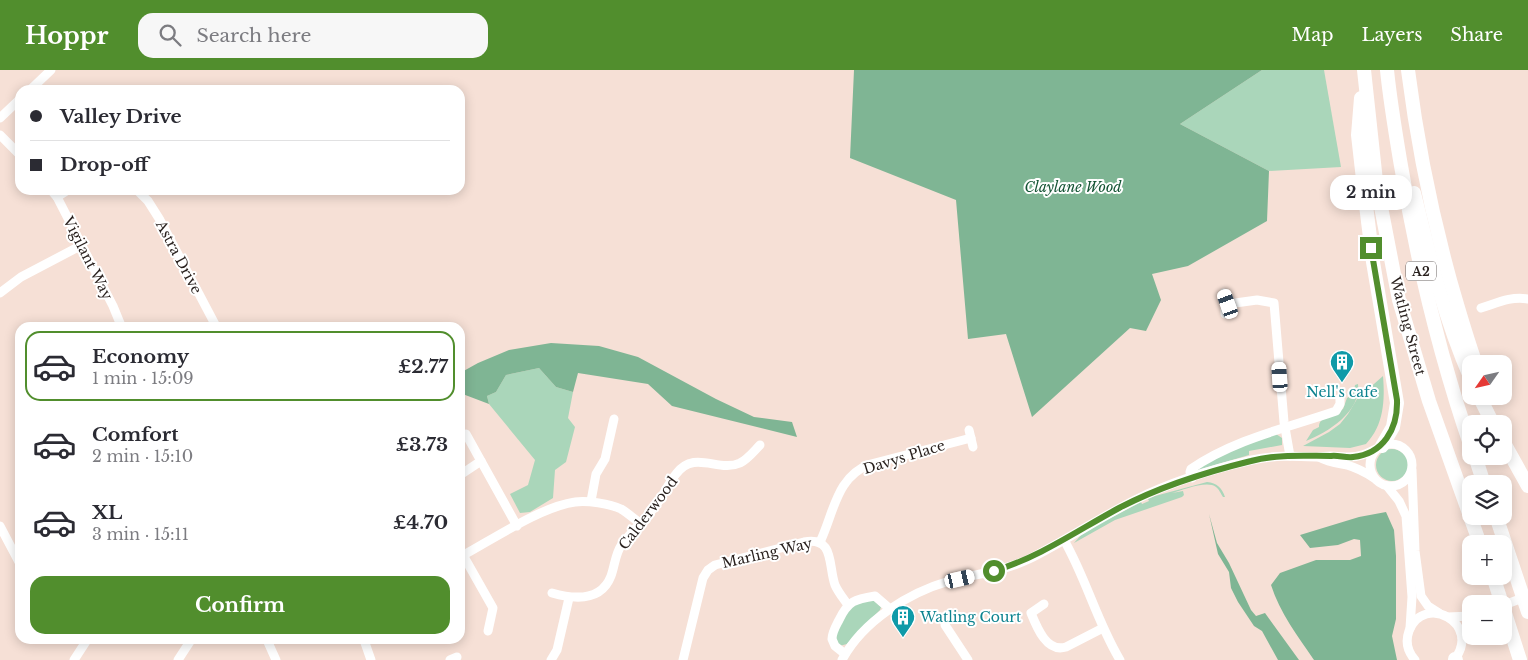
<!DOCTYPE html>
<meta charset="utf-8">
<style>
:root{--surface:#fff;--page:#f7f7f7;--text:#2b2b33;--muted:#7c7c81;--line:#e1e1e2;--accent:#518e2d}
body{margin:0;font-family:"Libre Baskerville",serif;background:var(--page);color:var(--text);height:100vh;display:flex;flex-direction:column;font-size:19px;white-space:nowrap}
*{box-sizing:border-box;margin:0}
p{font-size:16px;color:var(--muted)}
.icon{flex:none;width:28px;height:28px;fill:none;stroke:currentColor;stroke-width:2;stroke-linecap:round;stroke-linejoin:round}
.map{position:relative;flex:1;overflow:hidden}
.side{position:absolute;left:15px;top:252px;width:450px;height:322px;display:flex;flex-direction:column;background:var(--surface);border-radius:15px;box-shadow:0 2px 12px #0003}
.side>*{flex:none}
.banner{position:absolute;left:15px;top:15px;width:450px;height:110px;border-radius:15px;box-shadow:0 2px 12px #0003;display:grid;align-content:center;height:110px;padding:0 15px;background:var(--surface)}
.needle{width:32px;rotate:236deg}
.buttons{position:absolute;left:1462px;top:285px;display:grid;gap:10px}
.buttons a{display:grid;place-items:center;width:50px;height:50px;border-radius:10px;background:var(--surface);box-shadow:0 2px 12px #0003;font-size:25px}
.end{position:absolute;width:22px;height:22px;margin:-11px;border:6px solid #518e2d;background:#fff;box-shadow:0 0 0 2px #fff}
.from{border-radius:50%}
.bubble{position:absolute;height:35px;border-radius:15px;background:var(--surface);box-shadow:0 2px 12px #0003;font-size:16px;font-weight:800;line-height:35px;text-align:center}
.car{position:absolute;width:15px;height:30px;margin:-15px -8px;border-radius:6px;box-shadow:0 0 4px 1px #0007;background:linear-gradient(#fff 24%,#345 0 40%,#fff 0 76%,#345 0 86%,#fff 0)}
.banner b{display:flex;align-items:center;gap:18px;height:48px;font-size:19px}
.banner b+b{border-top:1px solid var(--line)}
.banner i{width:12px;height:12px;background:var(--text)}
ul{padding:9px 0 0;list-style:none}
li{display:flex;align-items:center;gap:15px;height:70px;margin:0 10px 8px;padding:0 5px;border:2px solid transparent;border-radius:15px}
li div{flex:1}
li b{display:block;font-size:19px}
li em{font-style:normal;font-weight:800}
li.active{border-color:var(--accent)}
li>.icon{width:45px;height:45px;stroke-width:1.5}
.action{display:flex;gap:10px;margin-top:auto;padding:10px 15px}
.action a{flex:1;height:58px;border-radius:15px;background:var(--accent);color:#fff;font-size:20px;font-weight:800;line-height:58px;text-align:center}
header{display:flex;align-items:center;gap:30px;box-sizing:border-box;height:70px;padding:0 25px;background:var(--accent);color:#fff}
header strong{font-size:24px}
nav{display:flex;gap:28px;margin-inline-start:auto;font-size:18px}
.search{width:350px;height:45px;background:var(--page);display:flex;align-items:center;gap:12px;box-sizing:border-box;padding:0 18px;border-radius:15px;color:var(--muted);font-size:19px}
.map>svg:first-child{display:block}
</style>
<header>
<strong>Hoppr</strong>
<div class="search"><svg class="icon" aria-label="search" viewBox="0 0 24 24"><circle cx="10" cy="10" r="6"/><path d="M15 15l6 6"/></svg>Search here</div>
<nav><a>Map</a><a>Layers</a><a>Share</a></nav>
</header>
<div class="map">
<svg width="1528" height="590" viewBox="0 0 1528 590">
<rect width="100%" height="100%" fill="#f6e0d6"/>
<g fill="#aad6ba">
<path d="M1262 0H1324L1341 97 1269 101 1180 54Z"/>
<path d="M539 298 556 317 573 322 568 348 575 357 566 392 555 400 553 428 530 442 520 443 510 424 528 415 535 390 489 334 487 326 496 322 506 305Z"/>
<path d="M1383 306C1385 330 1384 355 1366 374L1350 378 1303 376 1329 362 1340 354 1348 344 1357 329Z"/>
<path d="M1358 314C1362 341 1327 363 1306 371L1313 360 1319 357C1319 346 1334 345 1343 339L1347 328 1350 326V322L1354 321 1355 315Z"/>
<path d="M1276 364 1282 368V375L1249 381V385L1198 400V398L1242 374Z"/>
<circle cx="1392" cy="395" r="16"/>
<path d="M1207 412C1217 413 1222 418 1225 427H1223C1221 424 1219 419 1216 417 1207 410 1183 420 1172 423L1183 421 1184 425 1182 427 1115 450 1074 473 1081 465 1097 455 1141 432 1142 434 1149 431 1148 429 1155 426Z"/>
<path d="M872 529 881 537 880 540 847 574 839 576 835 565 850 536Z"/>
</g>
<g fill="#7fb594">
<path d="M854 0H1262L1180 54 1269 101 1267 151 1188 196 1152 204 1161 230 1146 261 1130 258 1032 347 1006 264 968 269 956 130 850 88Z"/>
<path d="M551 273 599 276 638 287 716 329 754 347 792 352 797 367 672 336 648 314 578 303 573 322 556 317 539 298 506 305 496 322 487 326 489 334 460 323V303L478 293 509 280Z"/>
<path d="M1386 442 1394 460 1396 486V549L1392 566 1397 590H1314C1297 565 1280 543 1271 515L1280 503 1316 490H1350L1361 486 1360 470 1354 469 1338 475 1310 478 1300 465 1359 447Z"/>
<path d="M1209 444 1217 473 1229 493 1251 540 1256 546 1265 543 1299 590H1278L1262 561 1254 556 1238 532 1231 518 1229 502 1218 484Z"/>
</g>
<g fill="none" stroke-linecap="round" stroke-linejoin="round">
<g stroke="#fff" stroke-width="9">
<path d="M30 20 51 0"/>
<path d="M0 48 20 29"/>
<path d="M0 65 20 85"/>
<path d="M51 120 57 127 113 236 122 258"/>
<path d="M137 120 148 131 160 150 217 258"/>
<path d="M57 127 68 120"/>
<path d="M0 223 21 207 82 175"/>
<path d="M1224 223 1228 234"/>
<path d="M1481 238C1497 233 1511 226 1528 229"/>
<path d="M1225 244V239L1228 234 1257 230 1274 233 1284 352 1290 386"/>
<path d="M969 360 973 377"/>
<path d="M466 364 517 456"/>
<circle cx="1391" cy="395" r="21"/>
<path d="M1319 387C1328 392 1337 393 1347 395 1357 398 1365 402 1374 408"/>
<path d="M1412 400 1415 481 1421 526 1428 536 1439 543"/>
<path d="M460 405 481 391"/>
<path d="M1192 408 1190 402 1191 399C1235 369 1287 358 1336 341L1340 334V329"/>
<path d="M1387 416 1399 431 1406 446 1412 527 1410 558"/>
<path d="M591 431 596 404 605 389 614 349"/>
<path d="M0 456 20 494"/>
<path d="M1064 470C1086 508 1097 552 1120 590"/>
<path d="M820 472C834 443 836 406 871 394L971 368"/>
<path d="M463 485 493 538 488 561"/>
<path d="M460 487C492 470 540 437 575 432 587 430 610 434 621 439 628 443 634 449 640 453"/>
<path d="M552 523C573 529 601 532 611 506 615 495 615 484 622 474 631 462 643 451 653 439 662 429 667 415 676 404 695 379 718 403 740 393 748 389 754 381 760 375"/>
<path d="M1044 534 1031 543C1037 558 1047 583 1066 577L1103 558"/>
<path d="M1504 535 1528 526"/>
<path d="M1448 547 1471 546"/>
<path d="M945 555 968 590"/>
<path d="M1462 568 1471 555"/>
<path d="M267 570 276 590"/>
<path d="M364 570 371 590"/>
<path d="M845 584 835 576 832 569C832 562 836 556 839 550 848 531 855 529 875 526L890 539"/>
<path d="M74 590 87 570"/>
<path d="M178 590 191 570"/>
<path d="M450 590 457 587"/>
<path d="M551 590 557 580 569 528"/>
<path d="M683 590 703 508 708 500 715 495 804 472C835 466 828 496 835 515 838 522 843 528 848 535"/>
<path d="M842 590C863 551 908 523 949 511 976 504 1004 501 1029 489 1065 471 1099 448 1135 430 1171 412 1213 399 1252 390 1274 385 1295 386 1316 387 1321 387 1326 386 1331 386 1336 386 1341 387 1346 387 1360 388 1370 382 1382 376"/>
<path d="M1415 590C1408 582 1405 572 1409 561 1424 522 1483 554 1454 590"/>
</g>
<g stroke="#fff" stroke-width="14">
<path d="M1364 0 1376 111 1399 230 1429 331 1480 474"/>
<path d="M1387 0C1390 30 1395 60 1400 90 1416 187 1439 284 1471 377"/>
<path d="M1408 0C1417 71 1431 141 1450 210 1458 238 1466 266 1476 294"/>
<path d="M1361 28 1358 65 1365 127 1373 192 1397 333 1393 357 1382 376"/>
<path d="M1414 123C1429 185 1445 250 1471 309"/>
<path d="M1479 326 1493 354"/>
<path d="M1504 373 1528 416"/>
<path d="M1475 386 1484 414"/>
<path d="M1496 446 1528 542"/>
<path d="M1493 506 1502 534"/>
<path d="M1504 540 1520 590"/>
<path d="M1455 589 1456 590"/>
</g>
</g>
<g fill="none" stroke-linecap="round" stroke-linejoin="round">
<path stroke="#518e2d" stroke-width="6" d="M994 501C1040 487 1078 460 1119 438 1161 416 1206 402 1251 391 1277 384 1305 386 1331 386 1338 385 1346 388 1353 387 1383 384 1398 359 1397 330L1371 178"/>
</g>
<defs>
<g id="building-pin" transform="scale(1.25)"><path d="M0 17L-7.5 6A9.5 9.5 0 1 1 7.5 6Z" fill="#0f9aa8" stroke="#fff"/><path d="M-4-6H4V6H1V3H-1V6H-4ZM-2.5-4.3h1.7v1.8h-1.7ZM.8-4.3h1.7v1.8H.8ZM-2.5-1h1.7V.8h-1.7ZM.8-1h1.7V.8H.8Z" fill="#fff"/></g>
</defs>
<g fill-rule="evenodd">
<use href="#building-pin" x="1342" y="292"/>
<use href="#building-pin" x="903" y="547"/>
</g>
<g text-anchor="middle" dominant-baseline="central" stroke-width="4" stroke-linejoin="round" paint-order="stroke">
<rect fill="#fff" stroke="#686260" stroke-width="1" x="1406" y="191.5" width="30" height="19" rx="4"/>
<g font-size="12" font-weight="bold" fill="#271f1c">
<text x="1421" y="201">A2</text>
</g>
<g font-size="14" font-style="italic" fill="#145434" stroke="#fff">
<text x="1073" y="117">Claylane Wood</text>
</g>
<g font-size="14" fill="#271f1c" stroke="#fff">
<text transform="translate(179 187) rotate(62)">Astra Drive</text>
<text transform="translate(88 188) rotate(63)">Vigilant Way</text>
<text transform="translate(1408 256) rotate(75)">Watling Street</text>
<text transform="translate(904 387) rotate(-17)">Davys Place</text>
<text transform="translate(648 443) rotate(-53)">Calderwood</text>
<text transform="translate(767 483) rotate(-13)">Marling Way</text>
</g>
<g font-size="14" fill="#0d838f" stroke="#fff">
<text x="1342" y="322">Nell's cafe</text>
<text x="920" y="547" text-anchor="start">Watling Court</text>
</g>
</g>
</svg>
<div class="buttons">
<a><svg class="needle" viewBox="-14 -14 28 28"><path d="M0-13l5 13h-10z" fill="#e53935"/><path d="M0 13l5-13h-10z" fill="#7c7c81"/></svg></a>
<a><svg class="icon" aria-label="locate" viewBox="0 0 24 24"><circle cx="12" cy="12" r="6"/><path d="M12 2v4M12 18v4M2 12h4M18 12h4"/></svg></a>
<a><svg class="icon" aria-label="layers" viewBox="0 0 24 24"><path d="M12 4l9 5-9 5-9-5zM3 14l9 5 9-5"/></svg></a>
<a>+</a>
<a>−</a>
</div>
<i class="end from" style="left:994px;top:501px"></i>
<i class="end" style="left:1371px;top:178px"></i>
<div class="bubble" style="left:1330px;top:105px;width:82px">2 min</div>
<i class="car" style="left:1228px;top:234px;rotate:340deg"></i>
<i class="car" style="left:1280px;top:307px;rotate:356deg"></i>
<i class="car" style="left:960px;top:509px;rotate:77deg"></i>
<div class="banner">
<b><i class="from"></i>Valley Drive</b>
<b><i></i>Drop-off</b>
</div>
<section class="side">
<ul>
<li class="active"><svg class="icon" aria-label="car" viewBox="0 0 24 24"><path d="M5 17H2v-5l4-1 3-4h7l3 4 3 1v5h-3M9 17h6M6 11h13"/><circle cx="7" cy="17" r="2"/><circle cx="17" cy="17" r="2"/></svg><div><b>Economy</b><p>1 min · 15:09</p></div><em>£2.77</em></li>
<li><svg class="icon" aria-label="car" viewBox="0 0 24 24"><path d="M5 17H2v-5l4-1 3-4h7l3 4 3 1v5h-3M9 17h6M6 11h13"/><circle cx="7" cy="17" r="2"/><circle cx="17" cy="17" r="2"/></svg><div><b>Comfort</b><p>2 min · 15:10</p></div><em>£3.73</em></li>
<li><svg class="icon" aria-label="car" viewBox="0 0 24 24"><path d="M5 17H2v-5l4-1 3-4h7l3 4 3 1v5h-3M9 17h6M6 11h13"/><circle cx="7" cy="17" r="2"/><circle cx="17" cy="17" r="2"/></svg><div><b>XL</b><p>3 min · 15:11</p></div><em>£4.70</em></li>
</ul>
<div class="action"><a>Confirm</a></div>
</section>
</div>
